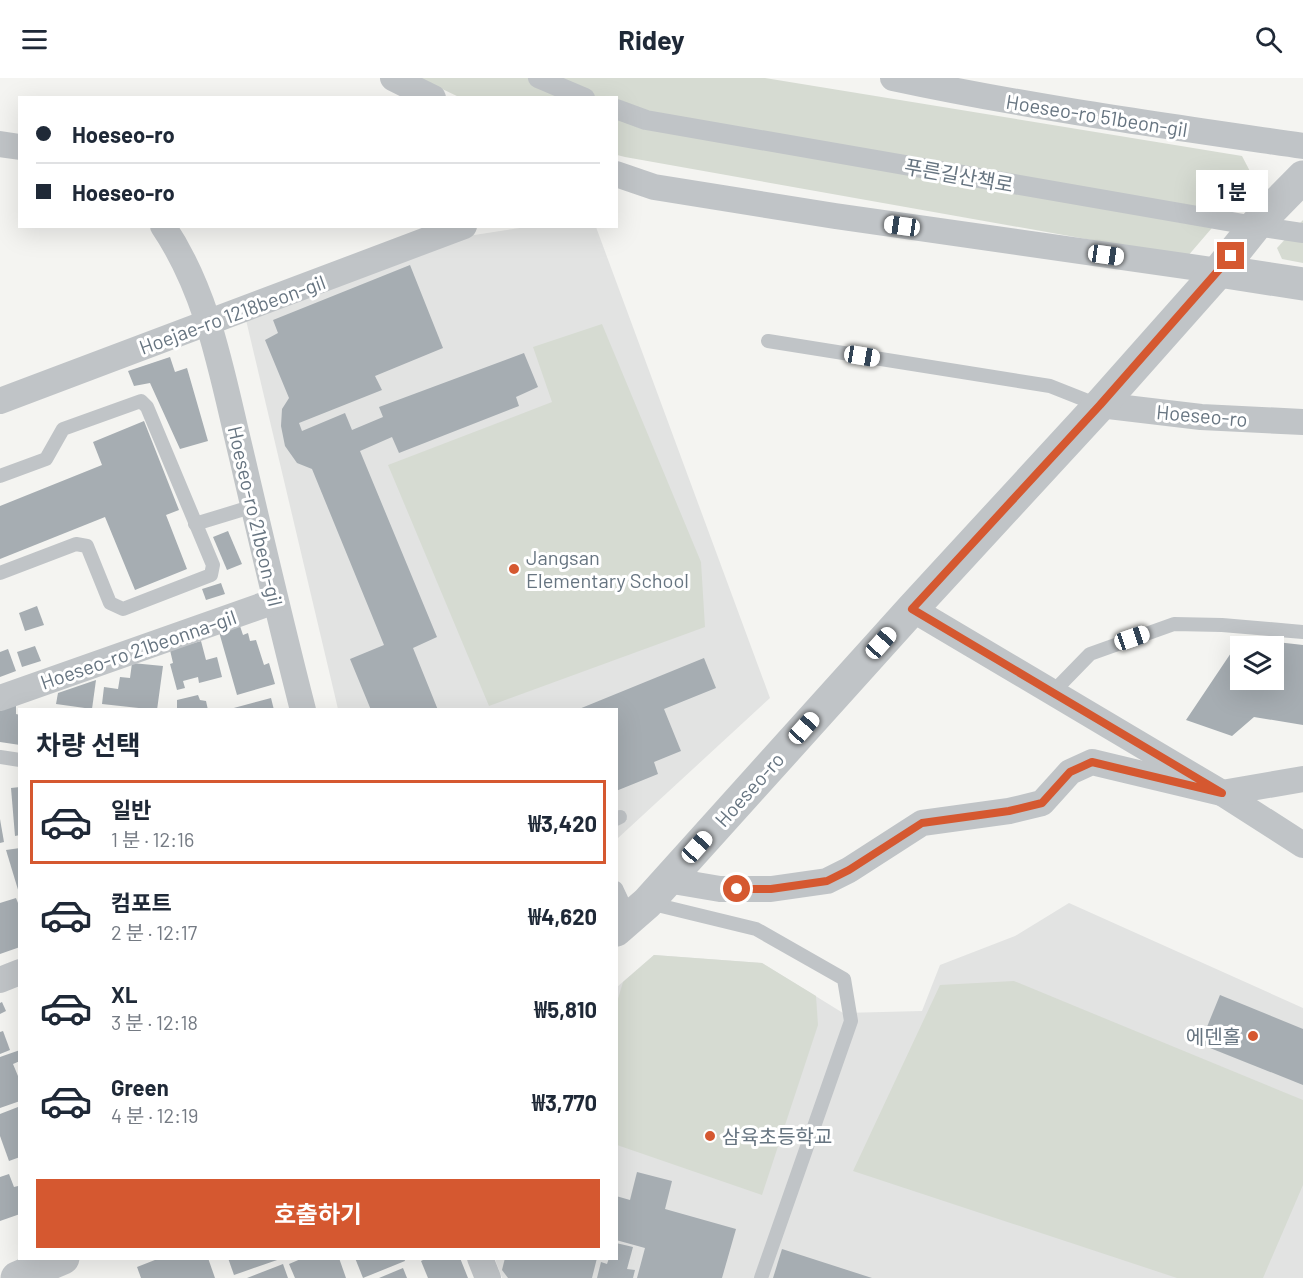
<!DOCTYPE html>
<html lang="ko">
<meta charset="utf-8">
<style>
:root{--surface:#fff;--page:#f2f2f3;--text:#1f2937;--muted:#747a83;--line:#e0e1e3;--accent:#d55830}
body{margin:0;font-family:Barlow,"Noto Sans KR",sans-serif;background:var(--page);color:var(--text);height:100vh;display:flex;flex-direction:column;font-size:22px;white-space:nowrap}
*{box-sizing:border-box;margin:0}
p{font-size:20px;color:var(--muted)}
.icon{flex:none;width:33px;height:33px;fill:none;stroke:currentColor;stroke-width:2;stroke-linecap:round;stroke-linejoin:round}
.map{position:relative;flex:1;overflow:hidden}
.side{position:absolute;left:18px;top:630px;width:600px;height:552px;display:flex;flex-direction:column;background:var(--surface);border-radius:0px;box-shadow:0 6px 24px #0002}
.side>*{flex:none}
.banner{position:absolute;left:18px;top:18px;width:600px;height:132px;border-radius:0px;box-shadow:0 6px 24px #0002;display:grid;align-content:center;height:132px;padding:0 18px;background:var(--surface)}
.tools{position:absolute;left:1230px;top:558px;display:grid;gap:12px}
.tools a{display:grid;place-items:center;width:54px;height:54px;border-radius:0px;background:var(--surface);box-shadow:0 6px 24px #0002;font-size:30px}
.end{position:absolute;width:27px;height:27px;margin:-14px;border:8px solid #d55830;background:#fff;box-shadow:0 0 0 3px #fff}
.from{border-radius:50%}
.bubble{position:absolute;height:42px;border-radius:0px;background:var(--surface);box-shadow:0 6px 24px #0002;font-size:20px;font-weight:700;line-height:42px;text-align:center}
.car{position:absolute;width:18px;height:36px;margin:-18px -9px;border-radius:8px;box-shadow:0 0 4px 2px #0007;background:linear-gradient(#fff 24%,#345 0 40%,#fff 0 76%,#345 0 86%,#fff 0)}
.banner b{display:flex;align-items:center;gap:21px;height:57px;font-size:22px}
.banner b+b{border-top:2px solid var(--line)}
.banner i{width:15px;height:15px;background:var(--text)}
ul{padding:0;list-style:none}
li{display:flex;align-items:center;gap:18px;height:84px;margin:0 12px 9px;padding:0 6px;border:3px solid transparent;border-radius:0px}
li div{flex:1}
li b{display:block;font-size:22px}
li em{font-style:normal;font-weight:700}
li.on{border-color:var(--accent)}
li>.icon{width:54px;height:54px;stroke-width:1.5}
h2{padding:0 18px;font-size:27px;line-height:72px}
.button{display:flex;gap:12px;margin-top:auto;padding:12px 18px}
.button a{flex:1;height:69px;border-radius:0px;background:var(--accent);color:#fff;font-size:24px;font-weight:700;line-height:69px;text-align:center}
header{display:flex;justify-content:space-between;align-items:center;height:78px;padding:0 18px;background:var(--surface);font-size:27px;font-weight:700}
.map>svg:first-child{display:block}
</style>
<header><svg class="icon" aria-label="menu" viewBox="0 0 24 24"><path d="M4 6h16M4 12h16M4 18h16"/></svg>Ridey<svg class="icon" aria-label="search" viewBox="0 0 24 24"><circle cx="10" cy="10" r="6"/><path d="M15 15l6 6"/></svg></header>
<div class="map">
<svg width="1303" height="1200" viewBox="0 0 1303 1200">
<rect width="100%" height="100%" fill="#f4f4f1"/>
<g fill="#e2e3e2">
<path d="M526 149H596L770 620 617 761 616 632 338 631 246 242 461 159Z"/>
<path d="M1069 825 1303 930V1200H502L495 1181 616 1180 617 909 654 877 762 885 843 935 922 933 940 887 1015 858Z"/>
</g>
<g fill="#d6dbd2">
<path d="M419 0H765L1242 78 1254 101 1187 179 625 79 617 77 616 20 459 19Z"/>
<path d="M1303 142V185L1282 181 1277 170Z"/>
<path d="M602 246 701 484 705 549 489 628 388 387 552 324 533 269Z"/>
<path d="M654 877 762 885 816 918 818 947 762 1117 617 1067V924L623 904Z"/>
<path d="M1014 903 1303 1022V1107L1263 1200H1177L853 1093 940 907Z"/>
</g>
<g fill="#a6adb2" fill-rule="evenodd">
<path d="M410 187 443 270 375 298 382 312 299 345 302 353 345 335 352 352 383 339 379 329 524 275 538 309 516 319 519 328 399 375 392 359 360 373 437 559 413 570 438 632H371L350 581 384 567 312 391 297 385 285 368 281 348 282 331 289 320 265 262 278 255 273 242Z"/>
<path d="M170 279 175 294 187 290 208 363 180 371 150 305 134 308 128 293Z"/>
<path d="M144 343 179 432 166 437 187 491 135 512 105 439 0 481V428L102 387 93 364Z"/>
<path d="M228 453 242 486 227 492 213 459Z"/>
<path d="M221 505 225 516 206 522 202 511Z"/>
<path d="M37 528 44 547 25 553 19 535Z"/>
<path d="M240 548 243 557 248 555 250 563 256 562 264 587 269 585 275 606 237 617 219 554Z"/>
<path d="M1241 560 1303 567V647L1254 639 1232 658 1186 642ZM1240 568H1274V602H1240Z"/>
<path d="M201 563 206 582 217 579 222 599 199 605 198 599 183 603 185 610 177 612 170 586 173 585 170 572Z"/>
<path d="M35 568 41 583 22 589 17 574Z"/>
<path d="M8 571 16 593 0 599V574Z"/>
<path d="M704 580 716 610 664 631 681 673 654 684 658 696 616 713V632L579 631Z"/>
<path d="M132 585 163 588 157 632 102 626 104 609 118 611 120 599 130 600Z"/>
<path d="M96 602 92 631 56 626 58 615Z"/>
<path d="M198 617 200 622 206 623 208 632H177V622Z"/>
<path d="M271 620 274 632H230V631Z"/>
<path d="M16 627V636L20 637V667L0 664V633Z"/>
<path d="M20 709V757L15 758 11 710Z"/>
<path d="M0 741 4 764 0 765Z"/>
<path d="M20 770V815H19L6 772Z"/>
<path d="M16 820 20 830V869L0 876V825Z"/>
<path d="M1220 917 1303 951V1007L1200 966Z"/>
<path d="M2 924 6 933 0 936V925Z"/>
<path d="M3 953 10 972 0 976V954Z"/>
<path d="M20 972V983L13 986 18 998H20V1023L0 1030V979Z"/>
<path d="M18 1029 20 1079 9 1083 0 1058V1036Z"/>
<path d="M637 1094 672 1103 665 1131 736 1151 722 1200H637L645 1170 616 1162V1118L630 1122Z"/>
<path d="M9 1096 14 1109 18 1108 20 1112V1136L0 1143V1099Z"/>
<path d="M616 1165 633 1169 627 1191 635 1192 633 1200H597L601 1184 607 1186 609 1180H616Z"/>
<path d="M782 1171 872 1200H773Z"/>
<path d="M160 1180H208L215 1200H141L137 1189Z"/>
<path d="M228 1180H280V1181L234 1197Z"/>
<path d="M303 1180H339L346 1200H295L289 1186Z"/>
<path d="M355 1180H404L405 1183 363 1200Z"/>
<path d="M427 1180H460L468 1200H428L421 1183Z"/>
<path d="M505 1180H597L592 1200H508L502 1192Z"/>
<path d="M283 1186 288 1200H247Z"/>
<path d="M403 1190 407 1200H379Z"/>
</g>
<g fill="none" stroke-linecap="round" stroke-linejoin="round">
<g stroke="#c0c4c7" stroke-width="14">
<path d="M768 263 1050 308 1098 327"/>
<path d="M0 398 46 381 63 351 141 323 147 329 213 487 211 497 123 531 110 525 87 468 76 466 0 495"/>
<path d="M195 446 254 428"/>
<path d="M1053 614 1090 576 1174 546 1222 547 1303 554"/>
<path d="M0 679 20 682"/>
<path d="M616 741 620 739"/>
<path d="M616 810 630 840"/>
<path d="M649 825 756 851 844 901 851 943 761 1200"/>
</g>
<g stroke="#c0c4c7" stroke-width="20">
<path d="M538 0 585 20"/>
<path d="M616 31 646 42 1255 148 1303 155"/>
</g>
<g stroke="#c0c4c7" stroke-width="26">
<path d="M393 0 433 20"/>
<path d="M893 0C1028 29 1166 48 1303 68"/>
<path d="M0 66 20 69"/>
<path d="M616 96 654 109 835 138 1219 193"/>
<path d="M163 148C209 216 222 297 241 375 261 461 281 546 303 632"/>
<path d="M0 323 464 148"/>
<path d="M1100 327 1201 339 1303 344"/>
<path d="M912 531 1222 715 1303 767"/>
<path d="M0 620 275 523"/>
<path d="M667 802 720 811H771L827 803 849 792 922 745 1009 733 1042 725 1070 694 1092 684 1222 715 1303 701"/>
<path d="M0 902 20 894"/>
<path d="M480 1180 488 1200"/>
</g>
<g stroke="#c0c4c7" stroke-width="33">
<path d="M1219 193 1303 206"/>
<path d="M616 852 647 825 912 531 1100 327 1219 193 1255 148 1303 99"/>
<path d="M17 1200 63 1180"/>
</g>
</g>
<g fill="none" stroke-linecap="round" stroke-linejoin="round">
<path stroke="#d55830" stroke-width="8" d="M737 811H771L827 803 849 792 922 745 1009 733 1042 725 1070 694 1092 684 1222 715 912 531 1100 327 1231 178"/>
</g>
<g fill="#d55830" stroke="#fff" stroke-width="2">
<circle cx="514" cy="491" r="6"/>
<circle cx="1253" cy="958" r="6"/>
<circle cx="710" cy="1058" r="6"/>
</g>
<g text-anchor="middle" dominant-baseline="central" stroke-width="6" stroke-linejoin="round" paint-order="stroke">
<g font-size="20" fill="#667480" stroke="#fff">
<text transform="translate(1097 37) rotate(9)">Hoeseo-ro 51beon-gil</text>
<text transform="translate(959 97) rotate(10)">푸른길산책로</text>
<text transform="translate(232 236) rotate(-20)">Hoejae-ro 1218beon-gil</text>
<text transform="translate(1202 337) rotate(5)">Hoeseo-ro</text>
<text transform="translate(256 438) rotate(77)">Hoeseo-ro 21beon-gil</text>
<text transform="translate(138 571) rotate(-19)">Hoeseo-ro 21beonna-gil</text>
<text transform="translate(749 711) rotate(-48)">Hoeseo-ro</text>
</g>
<g font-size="20" fill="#667480" stroke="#fff" text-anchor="start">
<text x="526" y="479">Jangsan<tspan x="526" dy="23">Elementary School</tspan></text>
<text x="1241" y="958" text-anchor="end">에덴홀</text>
<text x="722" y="1058">삼육초등학교</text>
</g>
</g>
</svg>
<div class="tools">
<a><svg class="icon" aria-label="layers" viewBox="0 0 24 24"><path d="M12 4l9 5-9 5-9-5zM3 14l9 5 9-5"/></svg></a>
</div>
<i class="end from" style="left:737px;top:811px"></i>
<i class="end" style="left:1231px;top:178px"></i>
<div class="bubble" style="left:1196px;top:92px;width:72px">1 분</div>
<i class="car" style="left:902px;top:148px;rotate:278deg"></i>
<i class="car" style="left:1106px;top:177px;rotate:98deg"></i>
<i class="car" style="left:862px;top:278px;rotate:99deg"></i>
<i class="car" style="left:1132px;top:560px;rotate:71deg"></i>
<i class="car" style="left:881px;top:565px;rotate:42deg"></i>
<i class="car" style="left:804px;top:650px;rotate:42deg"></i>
<i class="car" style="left:697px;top:769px;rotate:42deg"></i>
<div class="banner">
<b><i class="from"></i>Hoeseo-ro</b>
<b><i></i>Hoeseo-ro</b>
</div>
<section class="side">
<h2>차량 선택</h2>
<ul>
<li class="on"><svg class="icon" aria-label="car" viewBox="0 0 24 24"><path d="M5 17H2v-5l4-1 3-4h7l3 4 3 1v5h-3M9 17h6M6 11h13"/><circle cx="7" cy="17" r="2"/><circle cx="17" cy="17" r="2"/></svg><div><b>일반</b><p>1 분 · 12:16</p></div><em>₩3,420</em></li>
<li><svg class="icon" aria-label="car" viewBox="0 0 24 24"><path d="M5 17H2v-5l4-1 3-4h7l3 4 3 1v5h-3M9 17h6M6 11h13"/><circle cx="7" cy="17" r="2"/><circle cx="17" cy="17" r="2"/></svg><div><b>컴포트</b><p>2 분 · 12:17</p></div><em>₩4,620</em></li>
<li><svg class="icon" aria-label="car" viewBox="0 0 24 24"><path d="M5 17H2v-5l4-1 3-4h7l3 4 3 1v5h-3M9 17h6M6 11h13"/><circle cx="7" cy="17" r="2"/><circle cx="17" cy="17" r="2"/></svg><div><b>XL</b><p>3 분 · 12:18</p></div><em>₩5,810</em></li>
<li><svg class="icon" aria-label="car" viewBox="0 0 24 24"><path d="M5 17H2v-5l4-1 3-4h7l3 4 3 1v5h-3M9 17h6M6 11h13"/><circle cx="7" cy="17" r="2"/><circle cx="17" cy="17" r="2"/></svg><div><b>Green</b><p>4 분 · 12:19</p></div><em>₩3,770</em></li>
</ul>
<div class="button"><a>호출하기</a></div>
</section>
</div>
